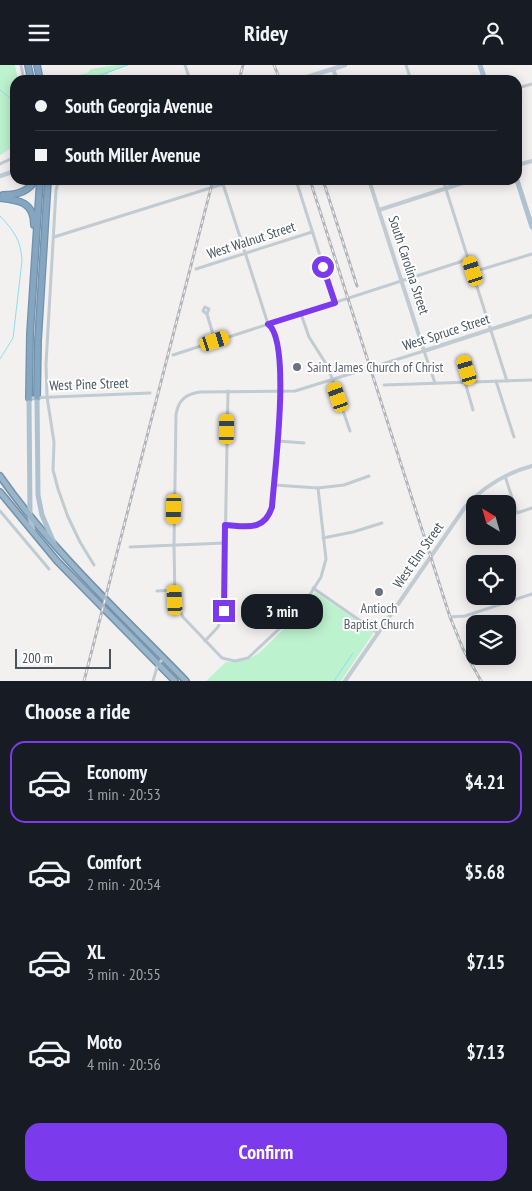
<!DOCTYPE html>
<meta charset="utf-8">
<style>
:root{--surface:#171b24;--page:#242831;--text:#f1f3f6;--muted:#9ea1a6;--line:#363941;--accent:#7c3aed}
body{margin:0;font-family:"PT Sans Narrow",sans-serif;background:var(--page);color:var(--text);height:100vh;display:flex;flex-direction:column;font-size:19px;white-space:nowrap}
*{box-sizing:border-box;margin:0}
p{font-size:16px;color:var(--muted)}
.icon{flex:none;width:28px;height:28px;fill:none;stroke:currentColor;stroke-width:2;stroke-linecap:round;stroke-linejoin:round}
.map{position:relative;height:616px;overflow:hidden}
.details{display:flex;flex-direction:column;background:var(--surface);flex:1}
.details>*{flex:none}
.top-card{position:absolute;left:10px;top:10px;width:512px;height:110px;border-radius:15px;box-shadow:0 2px 12px #0003;display:grid;align-content:center;height:110px;padding:0 25px;background:var(--surface)}
.needle{width:32px;rotate:323deg}
.controls{position:absolute;left:466px;top:430px;display:grid;gap:10px}
.controls a{display:grid;place-items:center;width:50px;height:50px;border-radius:10px;background:var(--surface);box-shadow:0 2px 12px #0003;font-size:25px}
.scale{position:absolute;left:15px;bottom:12px;width:96px;box-sizing:border-box;padding-left:5px;border:2px solid #47555f;border-top:0;font-size:14px;line-height:18px;white-space:nowrap;color:#47555f;-webkit-text-stroke:4px #fff;paint-order:stroke}
.end{position:absolute;width:22px;height:22px;margin:-11px;border:6px solid #7c3aed;background:#fff;box-shadow:0 0 0 2px #fff}
.from{border-radius:50%}
.bubble{position:absolute;height:35px;border-radius:15px;background:var(--surface);box-shadow:0 2px 12px #0003;font-size:16px;font-weight:800;line-height:35px;text-align:center}
.car{position:absolute;width:15px;height:30px;margin:-15px -8px;border-radius:6px;box-shadow:0 0 4px 1px #0007;background:linear-gradient(#f5c518 24%,#345 0 40%,#f5c518 0 76%,#345 0 86%,#f5c518 0)}
.top-card b{display:flex;align-items:center;gap:18px;height:48px;font-size:19px}
.top-card b+b{border-top:1px solid var(--line)}
.top-card i{width:12px;height:12px;background:var(--text)}
ul{padding:0;list-style:none}
li{display:flex;align-items:center;gap:15px;height:82px;margin:0 10px 8px;padding:0 15px;border:2px solid transparent;border-radius:15px}
li div{flex:1}
li b{display:block;font-size:19px}
li em{font-style:normal;font-weight:800}
li.on{border-color:var(--accent)}
li>.icon{width:45px;height:45px;stroke-width:1.5}
h2{padding:0 25px;font-size:22px;line-height:60px}
.primary-button{display:flex;gap:10px;margin-top:auto;padding:10px 25px}
.primary-button a{flex:1;height:58px;border-radius:15px;background:var(--accent);color:#fff;font-size:20px;font-weight:800;line-height:58px;text-align:center}
header{display:flex;justify-content:space-between;align-items:center;height:65px;padding:0 25px;background:var(--surface);font-size:22px;font-weight:800}
.map>svg:first-child{display:block}
</style>
<header><svg class="icon" aria-label="menu" viewBox="0 0 24 24"><path d="M4 6h16M4 12h16M4 18h16"/></svg>Ridey<svg class="icon" aria-label="person" viewBox="0 0 24 24"><circle cx="12" cy="8" r="4"/><path d="M4 21q1-7 8-7t8 7"/></svg></header>
<div class="map">
<svg width="532" height="616" viewBox="0 0 532 616">
<rect width="100%" height="100%" fill="#f3f0f0"/>
<g fill="#bdf2ce">
<path d="M0 0H15L18 15H15V74L10 84 0 90Z"/>
<path d="M116 0H128L108 8 111 15H69L71 12 87 8 91 4Z"/>
<path d="M315 527 374 567 341 616H206L226 597 247 595 259 588 302 546Z"/>
</g>
<g fill="none" stroke-linecap="round" stroke-linejoin="round">
<g stroke="#88e0f1" stroke-width="1">
<path d="M86 15 128 0"/>
<path d="M0 25 15 37"/>
<path d="M0 151C14 166 21 175 22 196L13 273 0 294"/>
<path d="M334 616 353 588"/>
</g>
<g stroke="#7191ad" stroke-width="8">
<g id="trunk">
<path d="M0 411C53 487 122 550 186 616"/>
<path d="M0 427 57 496 175 616"/>
</g>
</g>
<g stroke="#7191ad" stroke-width="8">
<g id="motorway">
<path d="M28 0 31 15"/>
<path d="M37 0 40 15"/>
<path d="M3 130C16 130 29 127 35 115"/>
<path d="M0 133C19 135 34 137 34 160"/>
<path d="M37 332 38 275 48 115"/>
<path d="M29 333 30 269 40 115"/>
</g>
</g>
<g stroke="#c0cbd2" stroke-width="3">
<path d="M21 0 24 15"/>
<path d="M185 0 190 15"/>
<path d="M406 0 411 15"/>
<path d="M518 23 532 19"/>
<path d="M0 99 15 92"/>
<path d="M59 115 56 125 46 299 47 332 54 377 53 405 58 424 68 452 80 477 94 500"/>
<path d="M296 115 335 238"/>
<path d="M443 115 507 316"/>
<path d="M223 119 268 259 271 261 279 289 281 301 278 376 271 442C264 467 246 461 225 460"/>
<path d="M54 172 236 115"/>
<path d="M196 204 312 167"/>
<path d="M473 207 532 189"/>
<path d="M207 249 203 246 205 242 209 244 207 249 215 276"/>
<path d="M301 249 309 272 328 302 350 366"/>
<path d="M173 290 469 194"/>
<path d="M463 293 470 317"/>
<path d="M496 316 514 372"/>
<path d="M465 317 473 345"/>
<path d="M384 320 532 315"/>
<path d="M29 333 150 328"/>
<path d="M278 376 304 378"/>
<path d="M505 411 517 448 532 443"/>
<path d="M274 420 318 423 344 420 369 411"/>
<path d="M318 423 326 494 321 512 304 539 295 549 248 593 235 596 222 593 183 552 175 535 174 480 176 350C178 335 186 329 200 327L295 326 424 286 435 318"/>
<path d="M0 446 49 504"/>
<path d="M323 473 353 467 382 458"/>
<path d="M130 482 224 478"/>
<path d="M313 523 378 568"/>
<path d="M157 526 175 525"/>
<path d="M450 552 465 551 532 529"/>
<path d="M205 576 218 562 224 546 228 326"/>
<path d="M153 616 158 599 164 593"/>
</g>
<g stroke="#c0cbd2" stroke-width="4">
<path d="M333 4 337 15"/>
<path d="M518 100 532 96"/>
<path d="M369 115 424 286 532 251"/>
<path d="M379 145 472 115"/>
<path d="M345 616 465 442C483 422 506 408 532 401"/>
</g>
<g stroke="#c0ccd8" stroke-width="4.5">
<path d="M298 15 345 0"/>
<path d="M0 111 15 106"/>
</g>
<g stroke="#aec1d0" stroke-width="5">
<path d="M480 0 485 15"/>
<path d="M517 115 532 162"/>
<path d="M37 332 38 430 42 450 54 478"/>
<path d="M29 333 30 451 33 467"/>
</g>
<use href="#trunk" stroke="#9ab4c8" stroke-width="5"/>
<use href="#motorway" stroke="#85a6c1" stroke-width="5.5"/>
<g stroke="#b2b6bb" stroke-width="3">
<g id="rail">
<path d="M274 0 280 15"/>
<path d="M239 15 243 0"/>
<path d="M310 115 450 552 463 584 481 616"/>
<path d="M323 115 357 221"/>
<path d="M84 616 213 115"/>
</g>
</g>
<use href="#rail" stroke="#fff" stroke-width="1" stroke-dasharray="4" stroke-linecap="butt"/>
</g>
<g fill="none" stroke-linecap="round" stroke-linejoin="round">
<path stroke="#7c3aed" stroke-width="6" d="M224 546 225 460C246 461 264 467 272 442 274 411 292 276 268 259L335 238 323 202"/>
</g>
<g fill="#6b7280" stroke="#fff" stroke-width="2">
<circle cx="297" cy="302" r="5"/>
<circle cx="379" cy="527" r="5"/>
</g>
<g text-anchor="middle" dominant-baseline="central" stroke-width="4" stroke-linejoin="round" paint-order="stroke">
<g font-size="14" fill="#47555f" stroke="#fff">
<text transform="translate(251 175) rotate(-18)">West Walnut Street</text>
<text transform="translate(409 200) rotate(72)">South Carolina Street</text>
<text transform="translate(446 267) rotate(-18)">West Spruce Street</text>
<text transform="translate(89 319) rotate(-2)">West Pine Street</text>
<text transform="translate(418 490) rotate(-55)">West Elm Street</text>
</g>
<g font-size="14" fill="#5b616d" stroke="#fff" text-anchor="start">
<text x="307" y="302">Saint James Church of Christ</text>
<text x="379" y="543" text-anchor="middle">Antioch<tspan x="379" dy="16">Baptist Church</tspan></text>
</g>
</g>
</svg>
<div class="controls">
<a><svg class="needle" viewBox="-14 -14 28 28"><path d="M0-13l5 13h-10z" fill="#e53935"/><path d="M0 13l5-13h-10z" fill="#9ea1a6"/></svg></a>
<a><svg class="icon" aria-label="locate" viewBox="0 0 24 24"><circle cx="12" cy="12" r="6"/><path d="M12 2v4M12 18v4M2 12h4M18 12h4"/></svg></a>
<a><svg class="icon" aria-label="layers" viewBox="0 0 24 24"><path d="M12 4l9 5-9 5-9-5zM3 14l9 5 9-5"/></svg></a>
</div>
<div class="scale">200 m</div>
<i class="end from" style="left:323px;top:202px"></i>
<i class="end" style="left:224px;top:546px"></i>
<div class="bubble" style="left:241px;top:529px;width:82px">3 min</div>
<i class="car" style="left:473px;top:206px;rotate:342deg"></i>
<i class="car" style="left:215px;top:276px;rotate:72deg"></i>
<i class="car" style="left:467px;top:305px;rotate:343deg"></i>
<i class="car" style="left:338px;top:332px;rotate:341deg"></i>
<i class="car" style="left:227px;top:364px;rotate:1deg"></i>
<i class="car" style="left:174px;top:444px;rotate:181deg"></i>
<i class="car" style="left:175px;top:535px;rotate:357deg"></i>
<div class="top-card">
<b><i class="from"></i>South Georgia Avenue</b>
<b><i></i>South Miller Avenue</b>
</div>
</div>
<section class="details">
<h2>Choose a ride</h2>
<ul>
<li class="on"><svg class="icon" aria-label="car" viewBox="0 0 24 24"><path d="M5 17H2v-5l4-1 3-4h7l3 4 3 1v5h-3M9 17h6M6 11h13"/><circle cx="7" cy="17" r="2"/><circle cx="17" cy="17" r="2"/></svg><div><b>Economy</b><p>1 min · 20:53</p></div><em>$4.21</em></li>
<li><svg class="icon" aria-label="car" viewBox="0 0 24 24"><path d="M5 17H2v-5l4-1 3-4h7l3 4 3 1v5h-3M9 17h6M6 11h13"/><circle cx="7" cy="17" r="2"/><circle cx="17" cy="17" r="2"/></svg><div><b>Comfort</b><p>2 min · 20:54</p></div><em>$5.68</em></li>
<li><svg class="icon" aria-label="car" viewBox="0 0 24 24"><path d="M5 17H2v-5l4-1 3-4h7l3 4 3 1v5h-3M9 17h6M6 11h13"/><circle cx="7" cy="17" r="2"/><circle cx="17" cy="17" r="2"/></svg><div><b>XL</b><p>3 min · 20:55</p></div><em>$7.15</em></li>
<li><svg class="icon" aria-label="car" viewBox="0 0 24 24"><path d="M5 17H2v-5l4-1 3-4h7l3 4 3 1v5h-3M9 17h6M6 11h13"/><circle cx="7" cy="17" r="2"/><circle cx="17" cy="17" r="2"/></svg><div><b>Moto</b><p>4 min · 20:56</p></div><em>$7.13</em></li>
</ul>
<div class="primary-button"><a>Confirm</a></div>
</section>
